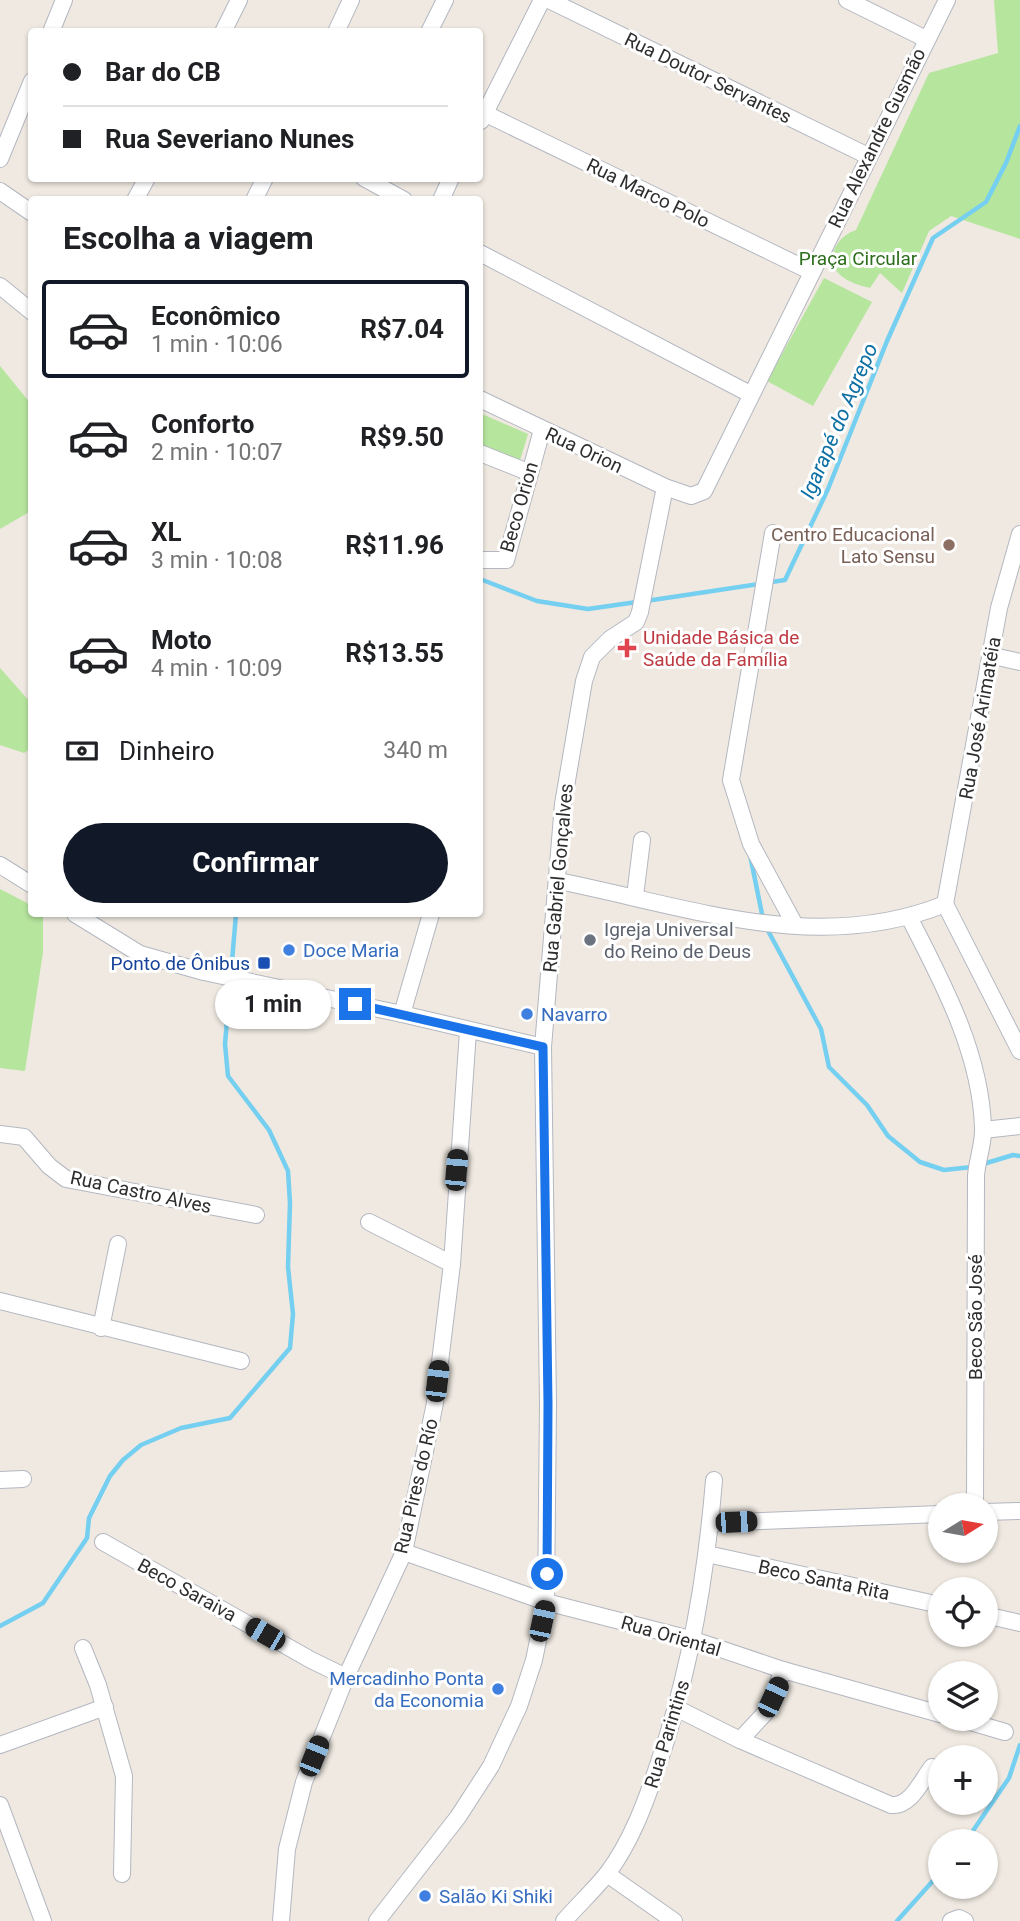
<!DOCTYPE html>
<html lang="pt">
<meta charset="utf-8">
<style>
:root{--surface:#fff;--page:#f6f6f6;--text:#202124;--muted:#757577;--line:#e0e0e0;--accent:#111827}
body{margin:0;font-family:Roboto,sans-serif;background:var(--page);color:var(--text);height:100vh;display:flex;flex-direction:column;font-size:26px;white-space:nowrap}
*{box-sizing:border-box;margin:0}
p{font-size:23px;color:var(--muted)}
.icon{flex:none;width:38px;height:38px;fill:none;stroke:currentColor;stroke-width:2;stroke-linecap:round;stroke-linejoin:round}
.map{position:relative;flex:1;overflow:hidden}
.details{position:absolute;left:28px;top:196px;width:455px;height:721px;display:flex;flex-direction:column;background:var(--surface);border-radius:7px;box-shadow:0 2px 5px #0004}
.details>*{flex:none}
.hud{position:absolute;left:28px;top:28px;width:455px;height:154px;border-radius:7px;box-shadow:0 2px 5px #0004;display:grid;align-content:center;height:154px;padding:0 35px;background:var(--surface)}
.needle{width:46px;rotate:79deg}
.fabs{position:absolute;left:928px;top:1493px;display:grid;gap:14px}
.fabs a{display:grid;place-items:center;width:70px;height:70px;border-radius:50%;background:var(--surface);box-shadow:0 2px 5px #0004;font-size:35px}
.end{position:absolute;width:32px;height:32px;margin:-16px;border:9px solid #1a73e8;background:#fff;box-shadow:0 0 0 4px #fff}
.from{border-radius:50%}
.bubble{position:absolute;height:49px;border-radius:24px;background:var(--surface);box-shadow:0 2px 5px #0004;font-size:23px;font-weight:700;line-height:49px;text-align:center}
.car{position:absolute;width:21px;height:42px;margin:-21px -10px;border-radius:9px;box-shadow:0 0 5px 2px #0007;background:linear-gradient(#222 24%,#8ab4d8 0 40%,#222 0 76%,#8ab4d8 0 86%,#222 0)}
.hud b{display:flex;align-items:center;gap:24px;height:66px;font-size:26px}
.hud b+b{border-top:2px solid var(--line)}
.hud i{width:18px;height:18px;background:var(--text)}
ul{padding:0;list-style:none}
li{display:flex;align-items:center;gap:21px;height:98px;margin:0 14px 10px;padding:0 21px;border:4px solid transparent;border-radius:7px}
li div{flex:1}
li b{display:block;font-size:26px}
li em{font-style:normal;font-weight:700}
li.active{border-color:var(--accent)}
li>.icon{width:63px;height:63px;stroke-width:1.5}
h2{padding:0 35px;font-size:32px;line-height:84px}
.pay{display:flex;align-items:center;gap:18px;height:77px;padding:0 35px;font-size:26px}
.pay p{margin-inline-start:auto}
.cta{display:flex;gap:14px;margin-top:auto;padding:14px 35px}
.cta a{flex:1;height:80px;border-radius:42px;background:var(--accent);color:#fff;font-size:28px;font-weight:700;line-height:80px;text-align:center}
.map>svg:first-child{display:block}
</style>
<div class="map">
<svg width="1020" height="1921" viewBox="0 0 1020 1921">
<rect width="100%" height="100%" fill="#efe9e1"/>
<g fill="#b6e59e">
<path d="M994 0H1020V239L951 216 929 231 902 293 880 273 870 288C851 283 839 279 830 261 835 245 840 236 856 230L929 73 998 53Z"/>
<path d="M824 278 872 302 813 406 767 381Z"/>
<path d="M0 366 31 404V511L0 529Z"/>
<path d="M480 413 528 434 517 470 480 457Z"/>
<path d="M0 668 31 703V748L24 753 0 745Z"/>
<path d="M0 889 31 905 32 914H43V952L25 1071 0 1068Z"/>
</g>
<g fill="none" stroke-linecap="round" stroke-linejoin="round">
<g stroke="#75cff0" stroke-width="4.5">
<path d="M480 579 537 601 588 609 637 602"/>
<path d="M646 601 785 580 828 489 887 341 933 238 986 202 1006 163 1020 126"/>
<path d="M750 855 763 919"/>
<path d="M766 927 821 1029 829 1067 867 1105 888 1136 920 1162 944 1170 972 1167"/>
<path d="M980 1165 1013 1155 1020 1156"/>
<path d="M0 1626 43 1603 87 1538 89 1518 110 1476 123 1460 141 1445 181 1428 230 1418 290 1348 293 1314 288 1267 290 1203 288 1171 269 1130 228 1076 225 1044 236 914"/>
<path d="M966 1841 1009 1778 1020 1745"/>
<path d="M897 1921 940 1873"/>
</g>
<g stroke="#b4b7c1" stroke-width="18">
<g id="minor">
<path d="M549 0 868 156"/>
<path d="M847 0 926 39"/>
<path d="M51 32 64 0"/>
<path d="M223 32 239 0"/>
<path d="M336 32 351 0"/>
<path d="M429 32 445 0"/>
<path d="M484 113 812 272"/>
<path d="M481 121 542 0"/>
<path d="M0 159 32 81"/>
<path d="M364 178 404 200"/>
<path d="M0 191 32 213"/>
<path d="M135 200 147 178"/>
<path d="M254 200 265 178"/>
<path d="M441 200 451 178"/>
<path d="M480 253 750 394"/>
<path d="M0 286 32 312"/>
<path d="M480 399 665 487 691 496 704 491 947 0"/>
<path d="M480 453 528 472"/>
<path d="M773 533 731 780 751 844 795 925"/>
<path d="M480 560H506L542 430"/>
<path d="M993 656 1020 662"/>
<path d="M0 865 32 885"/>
<path d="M558 881C686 906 817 956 945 904"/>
<path d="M635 896 642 840"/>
<path d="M945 904 999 608 1020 534"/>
<path d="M945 904 1020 1051"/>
<path d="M75 914 140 954 204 972 402 1014 543 1047"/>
<path d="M910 919C943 983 981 1054 983 1128 984 1143 977 1160 976 1176L975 1505"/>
<path d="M402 1014 431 914"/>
<path d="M983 1130 1020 1126"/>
<path d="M0 1134 24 1137 49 1166 66 1179 256 1215"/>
<path d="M369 1222 452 1264"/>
<path d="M0 1301 241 1361"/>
<path d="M101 1328 118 1244"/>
<path d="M0 1480 23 1479"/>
<path d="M985 1512 1020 1511"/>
<path d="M710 1523 940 1514"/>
<path d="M103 1542 311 1660 346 1677"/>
<path d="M404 1552 546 1602 694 1640 783 1670 940 1714"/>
<path d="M707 1554 940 1605"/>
<path d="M985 1615 1020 1623"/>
<path d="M83 1648 98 1685 124 1776 122 1874"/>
<path d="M783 1670 767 1711 740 1740 891 1805C911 1807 921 1781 932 1767"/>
<path d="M678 1709 740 1740"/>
<path d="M957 1718 1005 1732"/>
<path d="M0 1745 105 1707"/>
<path d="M0 1805 43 1921"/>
<path d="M607 1874 674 1921"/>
<path d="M281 1921 287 1849 304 1782 346 1677 404 1552 435 1403 452 1264 468 1031"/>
<path d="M377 1921 458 1817 491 1766 519 1706 534 1660 546 1602 548 1404 543 1047 563 804 584 681 592 657 610 639 636 622 640 612 665 487"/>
<path d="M564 1921C578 1905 594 1890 607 1874 631 1842 645 1804 657 1768 690 1674 706 1579 714 1480"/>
<path d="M951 1921 959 1918 965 1921"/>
</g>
</g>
<use href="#minor" stroke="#fff" stroke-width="16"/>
</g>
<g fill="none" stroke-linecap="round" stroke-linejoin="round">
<path stroke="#1a73e8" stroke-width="9" d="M355 1004 543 1047 548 1404 547 1574"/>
</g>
<circle fill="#8d6e63" stroke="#fff" stroke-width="2.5" cx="949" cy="545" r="7"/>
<path fill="#e0444e" stroke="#fff" stroke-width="2.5" d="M623.5 637.5h7v7h7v7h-7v7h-7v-7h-7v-7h7z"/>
<circle fill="#6b7280" stroke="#fff" stroke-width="2.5" cx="590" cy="940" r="7"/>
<g fill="#3f7fe0" stroke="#fff" stroke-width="2.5">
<circle cx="289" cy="950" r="7"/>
<circle cx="527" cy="1014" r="7"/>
<circle cx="498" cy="1689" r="7"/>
<circle cx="425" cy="1896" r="7"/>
</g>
<rect fill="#1a4fb4" stroke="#fff" stroke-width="2.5" x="257" y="956" width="14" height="14" rx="3.5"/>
<g text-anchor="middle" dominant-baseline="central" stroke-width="6" stroke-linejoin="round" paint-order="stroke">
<g font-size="19" fill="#2e2e2e" stroke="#fff">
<text transform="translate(708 78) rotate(26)">Rua Doutor Servantes</text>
<text transform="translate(877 138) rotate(-64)">Rua Alexandre Gusmão</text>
<text transform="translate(648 193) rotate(26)">Rua Marco Polo</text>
<text transform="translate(584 450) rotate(25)">Rua Orion</text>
<text transform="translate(519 507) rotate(-74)">Beco Orion</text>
<text transform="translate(980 718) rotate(-80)">Rua José Arimatéia</text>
<text transform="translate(558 878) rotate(-85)">Rua Gabriel Gonçalves</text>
<text transform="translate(141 1192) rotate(12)">Rua Castro Alves</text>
<text transform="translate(975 1317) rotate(-90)">Beco São José</text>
<text transform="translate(416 1486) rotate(-77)">Rua Pires do Río</text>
<text transform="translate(824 1580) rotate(12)">Beco Santa Rita</text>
<text transform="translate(187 1590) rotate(29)">Beco Saraiva</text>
<text transform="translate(671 1636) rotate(16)">Rua Oriental</text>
<text transform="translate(667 1734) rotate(-73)">Rua Parintins</text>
</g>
<g font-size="19" fill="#2c6e1b" stroke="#fff">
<text x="858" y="258">Praça Circular</text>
</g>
<g font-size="19" fill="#785e54" stroke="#fff" text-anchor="end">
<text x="935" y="534">Centro Educacional<tspan x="935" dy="22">Lato Sensu</tspan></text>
</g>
<g font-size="19" fill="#be3a42" stroke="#fff" text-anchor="start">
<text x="643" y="637">Unidade Básica de<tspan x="643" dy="22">Saúde da Família</tspan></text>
</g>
<g font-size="19" fill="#5b616d" stroke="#fff" text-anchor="start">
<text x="604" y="929">Igreja Universal<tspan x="604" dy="22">do Reino de Deus</tspan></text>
</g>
<g font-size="19" fill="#366cbe" stroke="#fff" text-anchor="start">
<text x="303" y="950">Doce Maria</text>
<text x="541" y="1014">Navarro</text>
<text x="484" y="1678" text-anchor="end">Mercadinho Ponta<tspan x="484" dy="22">da Economia</tspan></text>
<text x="439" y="1896">Salão Ki Shiki</text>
</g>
<g font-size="19" fill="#164399" stroke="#fff" text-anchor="end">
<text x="250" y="963">Ponto de Ônibus</text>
</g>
<g font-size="21" font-style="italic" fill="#0d6fa3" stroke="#fff">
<text transform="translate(839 421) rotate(-67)">Igarapé do Agrepo</text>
</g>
</g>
</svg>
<div class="fabs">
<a><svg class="needle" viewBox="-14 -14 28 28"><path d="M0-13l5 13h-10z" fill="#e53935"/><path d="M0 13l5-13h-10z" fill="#757577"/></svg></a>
<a><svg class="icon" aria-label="locate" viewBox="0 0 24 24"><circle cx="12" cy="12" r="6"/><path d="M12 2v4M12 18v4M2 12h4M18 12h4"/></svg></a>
<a><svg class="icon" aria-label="layers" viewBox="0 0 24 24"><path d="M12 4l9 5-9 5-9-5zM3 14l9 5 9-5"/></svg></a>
<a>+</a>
<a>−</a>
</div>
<i class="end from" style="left:547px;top:1574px"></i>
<i class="end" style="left:355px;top:1004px"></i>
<div class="bubble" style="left:215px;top:980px;width:116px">1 min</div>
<i class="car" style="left:456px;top:1170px;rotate:5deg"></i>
<i class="car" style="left:437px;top:1381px;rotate:7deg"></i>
<i class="car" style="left:736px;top:1522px;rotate:88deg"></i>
<i class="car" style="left:542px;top:1621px;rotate:12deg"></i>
<i class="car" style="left:265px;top:1634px;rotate:300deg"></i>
<i class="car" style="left:773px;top:1697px;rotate:25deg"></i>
<i class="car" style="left:314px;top:1756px;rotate:22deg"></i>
<div class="hud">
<b><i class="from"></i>Bar do CB</b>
<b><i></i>Rua Severiano Nunes</b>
</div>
<section class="details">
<h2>Escolha a viagem</h2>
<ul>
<li class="active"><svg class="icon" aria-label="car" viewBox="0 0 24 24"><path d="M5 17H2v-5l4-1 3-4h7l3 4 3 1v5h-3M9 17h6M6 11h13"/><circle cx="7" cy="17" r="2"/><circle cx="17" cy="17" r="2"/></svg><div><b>Econômico</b><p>1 min · 10:06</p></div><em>R$7.04</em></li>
<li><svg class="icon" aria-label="car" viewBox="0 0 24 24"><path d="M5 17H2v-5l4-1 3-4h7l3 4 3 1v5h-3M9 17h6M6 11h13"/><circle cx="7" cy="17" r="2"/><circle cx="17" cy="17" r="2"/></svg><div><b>Conforto</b><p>2 min · 10:07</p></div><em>R$9.50</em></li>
<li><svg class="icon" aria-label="car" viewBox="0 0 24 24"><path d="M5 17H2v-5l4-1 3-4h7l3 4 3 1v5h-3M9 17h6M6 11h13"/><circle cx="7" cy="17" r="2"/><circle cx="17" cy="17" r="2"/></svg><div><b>XL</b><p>3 min · 10:08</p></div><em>R$11.96</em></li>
<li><svg class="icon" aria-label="car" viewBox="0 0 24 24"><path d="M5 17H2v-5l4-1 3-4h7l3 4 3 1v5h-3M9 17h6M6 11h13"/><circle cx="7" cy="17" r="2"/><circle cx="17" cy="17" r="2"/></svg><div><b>Moto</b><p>4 min · 10:09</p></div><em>R$13.55</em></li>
</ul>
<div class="pay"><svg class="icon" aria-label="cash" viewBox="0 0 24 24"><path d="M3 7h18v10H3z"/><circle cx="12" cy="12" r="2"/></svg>Dinheiro<p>340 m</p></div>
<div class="cta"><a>Confirmar</a></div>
</section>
</div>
